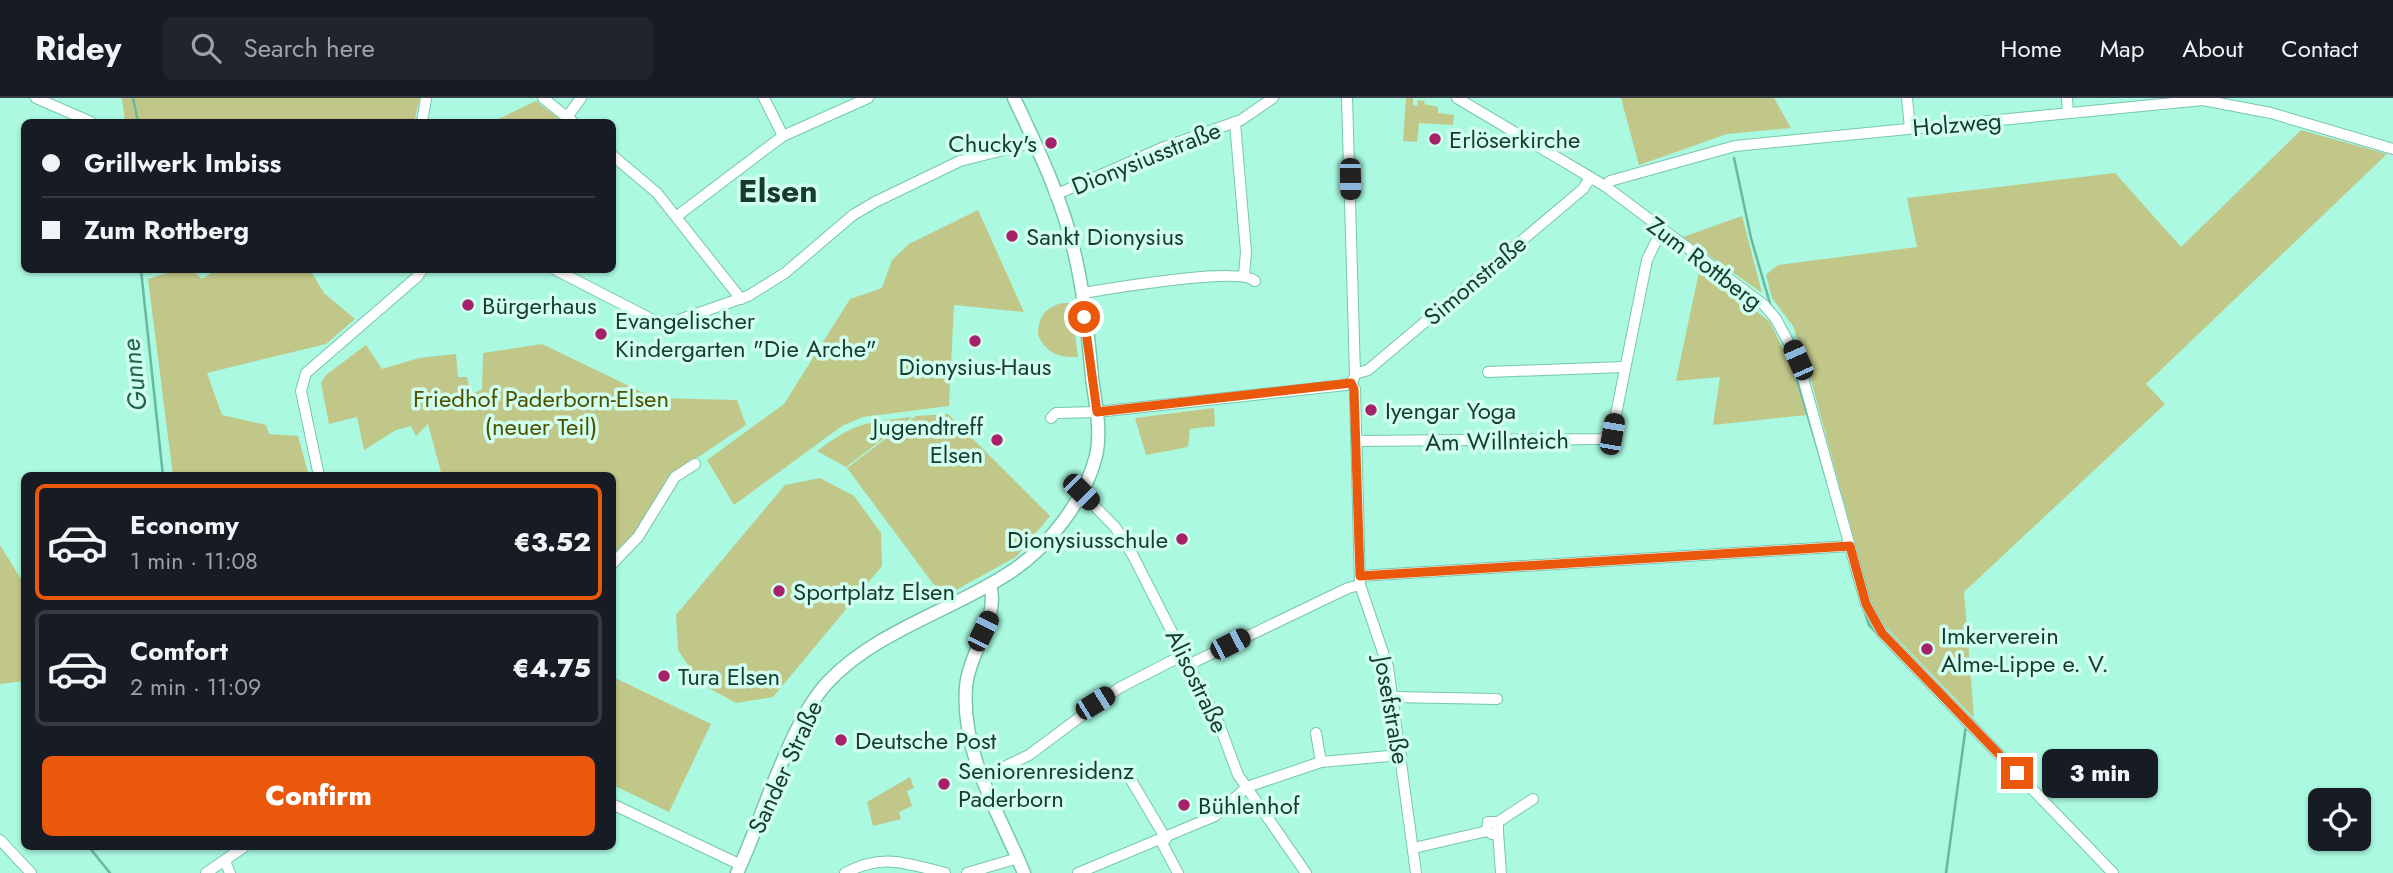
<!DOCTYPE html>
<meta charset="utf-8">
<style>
:root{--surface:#171b24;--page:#20242c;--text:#f1f3f6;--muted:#9ea1a6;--line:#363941;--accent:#ea580c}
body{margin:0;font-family:Jost,sans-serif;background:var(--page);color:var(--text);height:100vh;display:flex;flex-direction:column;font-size:26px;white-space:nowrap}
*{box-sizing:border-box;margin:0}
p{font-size:23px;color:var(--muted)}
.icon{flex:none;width:38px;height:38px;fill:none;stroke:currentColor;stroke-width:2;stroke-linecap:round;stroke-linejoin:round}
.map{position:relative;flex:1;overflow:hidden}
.side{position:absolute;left:21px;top:374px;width:595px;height:378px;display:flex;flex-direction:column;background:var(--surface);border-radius:10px;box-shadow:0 2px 5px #0004}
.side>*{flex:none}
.guide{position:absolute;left:21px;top:21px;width:595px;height:154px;border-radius:10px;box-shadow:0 2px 5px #0004;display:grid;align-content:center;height:154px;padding:0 21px;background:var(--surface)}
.fabs{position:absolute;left:2308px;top:690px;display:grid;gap:14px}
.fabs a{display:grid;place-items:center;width:63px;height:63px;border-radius:10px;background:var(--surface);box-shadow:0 2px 5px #0004;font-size:35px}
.end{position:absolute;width:32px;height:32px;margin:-16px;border:9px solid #ea580c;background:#fff;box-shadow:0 0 0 4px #fff}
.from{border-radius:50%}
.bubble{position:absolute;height:49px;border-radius:10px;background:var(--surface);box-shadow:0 2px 5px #0004;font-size:23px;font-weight:800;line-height:49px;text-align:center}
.car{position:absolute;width:21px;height:42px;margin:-21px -10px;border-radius:9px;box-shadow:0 0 5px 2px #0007;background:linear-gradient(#222 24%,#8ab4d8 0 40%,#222 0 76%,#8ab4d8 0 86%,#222 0)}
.guide b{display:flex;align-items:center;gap:24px;height:66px;font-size:26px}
.guide b+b{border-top:2px solid var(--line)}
.guide i{width:18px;height:18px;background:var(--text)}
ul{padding:12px 0 0;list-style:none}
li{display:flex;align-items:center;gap:21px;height:116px;margin:0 14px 10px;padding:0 7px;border:4px solid var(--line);border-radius:10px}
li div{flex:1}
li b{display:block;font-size:26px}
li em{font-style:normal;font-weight:800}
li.current{border-color:var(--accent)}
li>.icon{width:63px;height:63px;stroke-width:1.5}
.cta{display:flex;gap:14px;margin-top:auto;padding:14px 21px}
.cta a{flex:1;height:80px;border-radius:10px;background:var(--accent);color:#fff;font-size:28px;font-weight:800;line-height:80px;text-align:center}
header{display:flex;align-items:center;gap:42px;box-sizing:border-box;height:98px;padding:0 35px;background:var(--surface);border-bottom:2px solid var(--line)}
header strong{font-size:33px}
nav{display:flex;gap:38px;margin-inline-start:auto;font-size:24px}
.search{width:490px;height:63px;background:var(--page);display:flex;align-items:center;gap:18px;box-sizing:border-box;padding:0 24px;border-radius:10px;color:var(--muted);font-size:26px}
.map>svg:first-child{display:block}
</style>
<header>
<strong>Ridey</strong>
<div class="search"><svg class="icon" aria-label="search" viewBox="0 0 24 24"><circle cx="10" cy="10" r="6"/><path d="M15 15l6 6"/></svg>Search here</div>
<nav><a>Home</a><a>Map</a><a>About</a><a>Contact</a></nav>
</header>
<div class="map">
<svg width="2393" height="775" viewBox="0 0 2393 775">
<rect width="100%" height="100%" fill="#aaf9e0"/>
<g fill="#c1c788">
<path d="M122 0H420L414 24H125Z"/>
<path d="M1406 0H1413V7L1417 8 1418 2 1425 3 1424 6 1438 9V15L1454 17 1453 27 1419 25 1417 44 1403 43Z"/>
<path d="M1621 0H1774L1791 30 1727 36 1639 67Z"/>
<path d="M536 3 563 24H492Z"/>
<path d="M2301 32 2387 56 2146 286 2165 306 1964 494 1974 620 1886 529 1871 504 1808 271 1793 228 1772 200 1766 177 1778 167 1917 149 1907 100 2115 75 2181 149Z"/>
<path d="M978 112 1024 214 954 207 949 308 863 319 842 328 734 407 707 362 784 306 850 201 882 190 892 162 909 146Z"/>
<path d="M1742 118 1762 195 1683 139Z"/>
<path d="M1700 169 1770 224 1791 268 1807 317 1713 327 1720 279 1676 283Z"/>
<path d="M177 172H193L202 181 216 172H310L324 195 355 221 326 246 207 275 222 317 266 327 269 336 298 338 309 378H173L148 181Z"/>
<path d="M1063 205H1071L1078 259C1059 260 1046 255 1038 237 1038 219 1045 209 1063 205Z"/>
<path d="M542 246 654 300 737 302 746 327 667 380 633 438 613 458 612 378H442L428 326 416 338 411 328 396 332 364 352 357 319 329 326 321 285 326 277 366 247 382 271 419 260 456 256 458 279H467L471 297 482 291 483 255Z"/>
<path d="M1214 310 1215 328 1190 331 1188 349 1146 357 1135 320Z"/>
<path d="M948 316 1050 418 1016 459 943 499 847 370 916 318Z"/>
<path d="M912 319 846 369 817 353C856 324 864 325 912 319Z"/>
<path d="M820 380 854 398 881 435 882 468 773 599 736 605 701 586 678 552 676 517 785 387Z"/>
<path d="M0 447 24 486V583L0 586Z"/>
<path d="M613 579 711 626 669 714 613 687Z"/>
<path d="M910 679 914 690 907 693 912 708 899 714 901 721 873 728 867 704Z"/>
</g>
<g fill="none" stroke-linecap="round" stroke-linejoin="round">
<g stroke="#69b8a1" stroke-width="2.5">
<path d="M133 0 138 24"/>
<path d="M1734 60 1751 140 1771 209"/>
<path d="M141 172 163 378"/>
<path d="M1789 255 1825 376"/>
<path d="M1852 474 1869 527 1900 561"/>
<path d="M89 749 110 775"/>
<path d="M1946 775 1966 627"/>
</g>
<g stroke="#78c6af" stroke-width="12">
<g id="minor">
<path d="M36 0 91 24"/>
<path d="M543 0 573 24"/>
<path d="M764 0 783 38"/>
<path d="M1457 0 1605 88 1764 207 1776 221 1798 262 1866 506 1882 535 2113 775"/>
<path d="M1907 0 1910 30"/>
<path d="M2067 0 2068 15"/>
<path d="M567 19 581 0"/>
<path d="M422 24 426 0"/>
<path d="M1235 24 1246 154 1244 177"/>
<path d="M612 57 657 95 741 201"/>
<path d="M1605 88 1610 83 1735 48 2203 2 2271 15 2393 51"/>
<path d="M1055 97 1162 50 1241 22 1273 0"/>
<path d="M677 118 783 38 868 0"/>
<path d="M556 172 653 222 670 225 748 198 785 175 853 117 875 104 960 63 1035 44"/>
<path d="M1082 195C1110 191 1238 168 1255 183"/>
<path d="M1488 274 1623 269"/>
<path d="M1355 276 1368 272 1583 91 1590 80"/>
<path d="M1351 285 1355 291 1360 487 1388 569 1416 775"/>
<path d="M1051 320 1056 315 1097 314 1346 287 1353 283 1355 276 1347 0"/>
<path d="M1356 343 1601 341 1612 336 1647 162 1662 131"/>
<path d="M319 378 301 293 306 275 417 179 422 172"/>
<path d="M1081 394 1115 429 1132 456 1219 626 1238 677 1306 775"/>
<path d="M612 466 638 439 675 379 695 366"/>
<path d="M1360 478 1850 448"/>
<path d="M1190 566 1348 490 1360 487"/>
<path d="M1393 599 1497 601"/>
<path d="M1316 635 1321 664"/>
<path d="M1128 677 1166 741"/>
<path d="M981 680 1029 657 1119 590 1185 556"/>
<path d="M612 706 741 767"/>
<path d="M1498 724 1533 701"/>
<path d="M1498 734 1501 775"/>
<path d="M0 742 31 775"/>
<path d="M1161 743 1178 775"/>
<path d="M1414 750 1487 733 1492 736 1498 734V724H1488L1487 733"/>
<path d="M225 763 230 775"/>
<path d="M206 775 244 749"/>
<path d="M845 775C883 755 905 765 945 775"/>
<path d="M967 775 1018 760"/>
<path d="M1078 775 1215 718 1247 689 1321 664 1401 657"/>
</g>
</g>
<g stroke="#78c6af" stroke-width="15">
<g id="tertiary">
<path d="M990 487C1000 520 969 554 966 589 961 657 999 714 1024 775"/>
<path d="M737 775C762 722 790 624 828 584 876 533 951 513 1009 475 1047 451 1085 402 1096 358 1102 332 1095 305 1092 279 1088 237 1084 194 1074 153 1062 100 1037 49 1014 0"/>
</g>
</g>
<use href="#minor" stroke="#fff" stroke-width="10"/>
<use href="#tertiary" stroke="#fff" stroke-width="12"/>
</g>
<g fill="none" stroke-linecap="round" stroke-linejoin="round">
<path stroke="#ea580c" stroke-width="9" d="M1084 219 1097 314 1351 285 1354 291 1360 478 1850 448 1866 506 1882 535 2017 675"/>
</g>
<g fill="#a7216a" stroke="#d1ffef" stroke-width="2.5">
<circle cx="1435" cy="41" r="7"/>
<circle cx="1051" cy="45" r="7"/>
<circle cx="1012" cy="138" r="7"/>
<circle cx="468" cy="207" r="7"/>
<circle cx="601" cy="236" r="7"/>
<circle cx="975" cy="243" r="7"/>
<circle cx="1371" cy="312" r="7"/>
<circle cx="997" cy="342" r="7"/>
<circle cx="1182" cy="441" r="7"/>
<circle cx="779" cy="493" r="7"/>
<circle cx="1927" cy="551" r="7"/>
<circle cx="664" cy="578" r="7"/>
<circle cx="841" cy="642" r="7"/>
<circle cx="944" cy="686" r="7"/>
<circle cx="1184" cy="707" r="7"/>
</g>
<g text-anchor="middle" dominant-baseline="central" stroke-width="7" stroke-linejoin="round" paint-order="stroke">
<g font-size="24" fill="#193a31" stroke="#d1ffef">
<text transform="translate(1957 26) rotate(-5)">Holzweg</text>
<text transform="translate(1146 60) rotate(-22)">Dionysiusstraße</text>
<text transform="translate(1705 165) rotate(37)">Zum Rottberg</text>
<text transform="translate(1475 182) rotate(-40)">Simonstraße</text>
<text transform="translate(1497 343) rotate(-1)">Am Willnteich</text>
<text transform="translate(1197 583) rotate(64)">Alisostraße</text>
<text transform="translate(1392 612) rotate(80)">Josefstraße</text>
<text transform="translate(785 669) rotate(-65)">Sander Straße</text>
</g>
<g font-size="24" fill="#193a31" stroke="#d1ffef" text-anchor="start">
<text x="1449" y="41">Erlöserkirche</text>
<text x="1037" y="45" text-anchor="end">Chucky's</text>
<text x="1026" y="138">Sankt Dionysius</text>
<text x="482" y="207">Bürgerhaus</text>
<text x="615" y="222">Evangelischer<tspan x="615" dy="28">Kindergarten "Die Arche"</tspan></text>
<text x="975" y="268" text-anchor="middle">Dionysius-Haus</text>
<text x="1385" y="312">Iyengar Yoga</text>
<text x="983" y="328" text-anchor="end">Jugendtreff<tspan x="983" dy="28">Elsen</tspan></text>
<text x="1168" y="441" text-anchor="end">Dionysiusschule</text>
<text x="793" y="493">Sportplatz Elsen</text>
<text x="1941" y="537">Imkerverein<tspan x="1941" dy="28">Alme-Lippe e. V.</tspan></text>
<text x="678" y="578">Tura Elsen</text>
<text x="855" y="642">Deutsche Post</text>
<text x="958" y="672">Seniorenresidenz<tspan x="958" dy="28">Paderborn</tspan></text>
<text x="1198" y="707">Bühlenhof</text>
</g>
<g font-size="24" fill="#4d5100" stroke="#d1ffef">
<text x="541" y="300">Friedhof Paderborn-Elsen<tspan x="541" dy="28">(neuer Teil)</tspan></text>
</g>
<g font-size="26" font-style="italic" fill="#236251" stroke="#d1ffef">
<text transform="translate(134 277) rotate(-96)">Gunne</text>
</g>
<g font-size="32" font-weight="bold" fill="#193a31" stroke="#d1ffef">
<text x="778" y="93">Elsen</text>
</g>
</g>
</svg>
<div class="fabs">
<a><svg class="icon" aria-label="locate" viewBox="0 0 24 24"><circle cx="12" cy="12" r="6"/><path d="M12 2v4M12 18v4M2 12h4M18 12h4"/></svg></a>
</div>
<i class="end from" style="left:1084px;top:219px"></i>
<i class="end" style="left:2017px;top:675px"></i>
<div class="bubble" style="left:2042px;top:651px;width:116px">3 min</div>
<i class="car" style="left:1350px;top:81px;rotate:179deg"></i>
<i class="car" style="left:1798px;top:262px;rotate:336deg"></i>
<i class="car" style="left:1612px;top:336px;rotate:10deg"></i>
<i class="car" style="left:1081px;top:394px;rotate:135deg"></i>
<i class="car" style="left:983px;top:533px;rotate:26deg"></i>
<i class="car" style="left:1230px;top:546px;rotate:63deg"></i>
<i class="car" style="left:1095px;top:605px;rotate:58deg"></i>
<div class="guide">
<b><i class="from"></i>Grillwerk Imbiss</b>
<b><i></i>Zum Rottberg</b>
</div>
<section class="side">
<ul>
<li class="current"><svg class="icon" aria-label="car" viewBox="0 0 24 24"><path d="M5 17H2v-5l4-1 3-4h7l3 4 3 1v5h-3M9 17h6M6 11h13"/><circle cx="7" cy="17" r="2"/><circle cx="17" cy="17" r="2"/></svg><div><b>Economy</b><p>1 min · 11:08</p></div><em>€3.52</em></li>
<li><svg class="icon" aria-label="car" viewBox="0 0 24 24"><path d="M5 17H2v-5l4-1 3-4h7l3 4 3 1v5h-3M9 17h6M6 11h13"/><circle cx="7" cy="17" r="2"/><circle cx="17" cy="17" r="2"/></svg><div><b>Comfort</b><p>2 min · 11:09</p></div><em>€4.75</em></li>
</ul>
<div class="cta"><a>Confirm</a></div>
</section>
</div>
